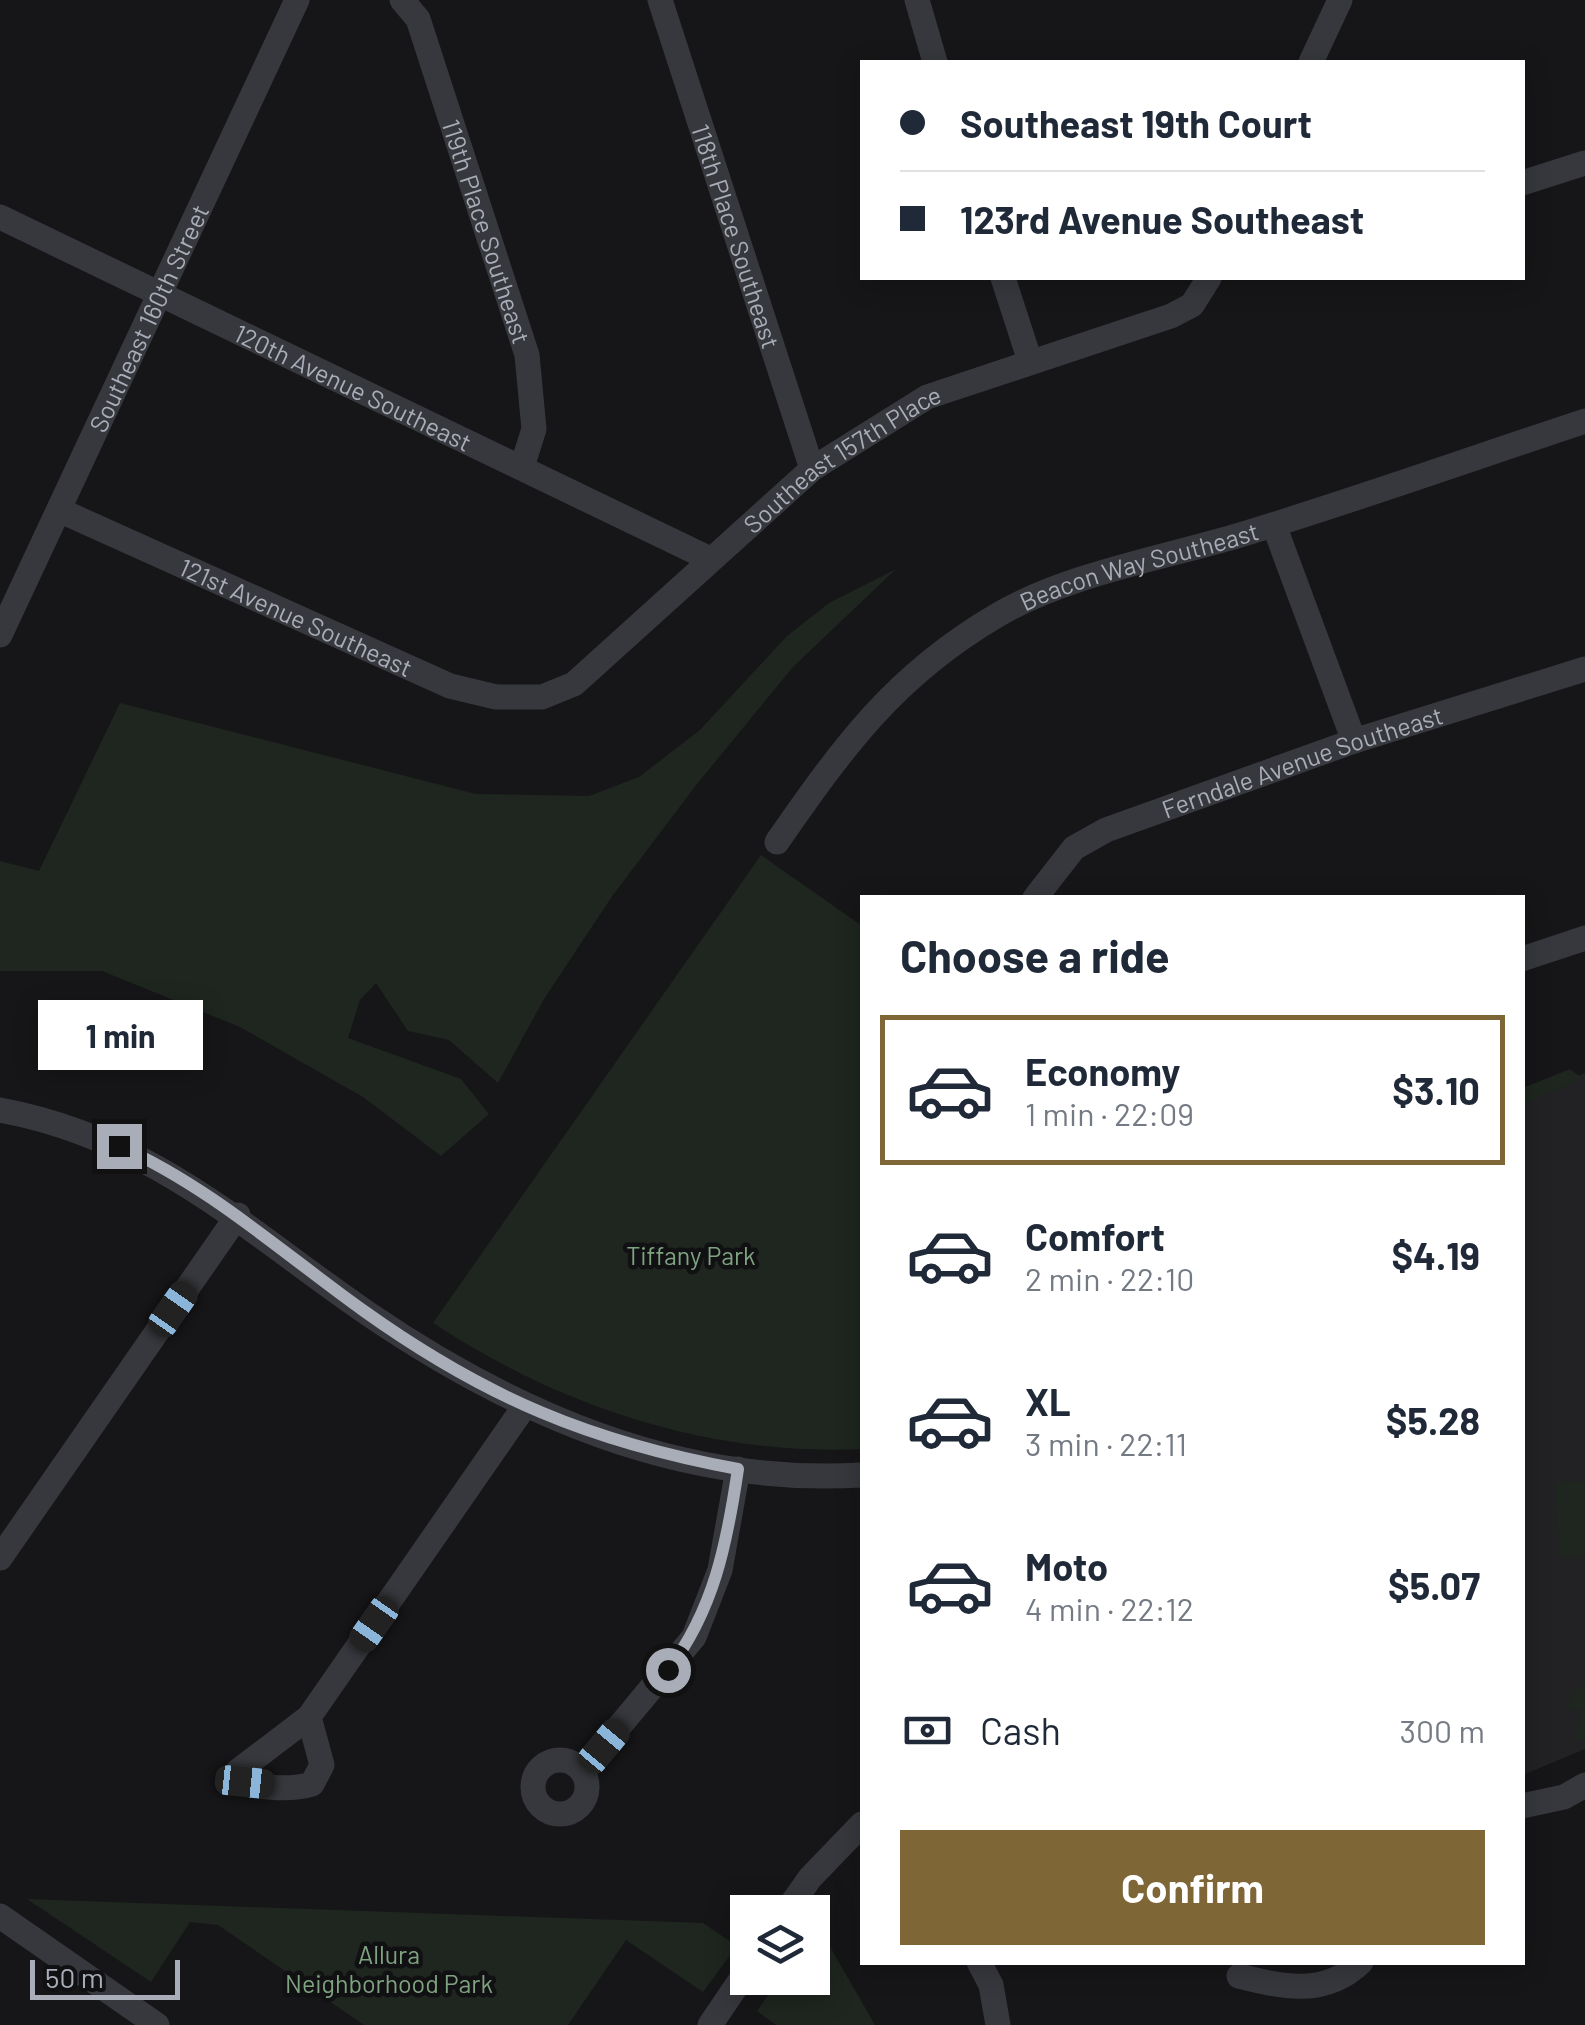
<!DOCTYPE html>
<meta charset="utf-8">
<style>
:root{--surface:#fff;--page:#f2f2f3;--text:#1f2937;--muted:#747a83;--line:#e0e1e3;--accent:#7e6636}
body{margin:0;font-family:Barlow,sans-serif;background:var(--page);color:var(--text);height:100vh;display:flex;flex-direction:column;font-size:38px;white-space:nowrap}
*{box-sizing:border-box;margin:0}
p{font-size:32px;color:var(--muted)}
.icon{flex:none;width:55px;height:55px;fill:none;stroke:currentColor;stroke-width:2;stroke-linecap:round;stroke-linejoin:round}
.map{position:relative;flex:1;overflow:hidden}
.drawer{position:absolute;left:860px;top:895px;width:665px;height:1070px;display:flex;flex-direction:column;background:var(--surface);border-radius:0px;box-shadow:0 5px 25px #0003}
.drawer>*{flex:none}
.guide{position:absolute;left:860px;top:60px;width:665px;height:220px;border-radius:0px;box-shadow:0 5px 25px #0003;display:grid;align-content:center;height:220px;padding:0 40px;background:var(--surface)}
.tools{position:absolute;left:730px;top:1895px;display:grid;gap:20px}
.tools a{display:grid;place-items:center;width:100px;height:100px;border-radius:0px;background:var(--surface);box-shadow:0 5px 25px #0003;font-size:50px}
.scale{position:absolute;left:30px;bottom:25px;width:150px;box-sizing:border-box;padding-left:10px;border:5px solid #a8adb8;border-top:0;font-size:28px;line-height:35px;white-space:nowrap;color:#a8adb8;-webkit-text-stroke:8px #111113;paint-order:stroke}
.end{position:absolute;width:45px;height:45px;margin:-22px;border:12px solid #a8adb8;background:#111;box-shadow:0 0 0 5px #111}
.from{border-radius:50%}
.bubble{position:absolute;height:70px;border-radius:0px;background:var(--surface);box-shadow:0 5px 25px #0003;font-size:32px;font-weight:700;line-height:70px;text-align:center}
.car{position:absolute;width:30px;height:60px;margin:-30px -15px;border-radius:12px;box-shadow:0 0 8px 2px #0007;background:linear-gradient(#222 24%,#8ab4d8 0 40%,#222 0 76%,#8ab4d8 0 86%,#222 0)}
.guide b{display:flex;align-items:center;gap:35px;height:95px;font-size:38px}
.guide b+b{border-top:2px solid var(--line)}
.guide i{width:25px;height:25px;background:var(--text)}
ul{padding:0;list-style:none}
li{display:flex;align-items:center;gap:30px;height:150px;margin:0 20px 15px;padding:0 20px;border:5px solid transparent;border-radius:0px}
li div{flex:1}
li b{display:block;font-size:38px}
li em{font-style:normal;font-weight:700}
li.active{border-color:var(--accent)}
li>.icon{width:90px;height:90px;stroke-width:1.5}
h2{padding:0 40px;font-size:45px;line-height:120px}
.pay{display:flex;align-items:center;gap:25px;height:110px;padding:0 40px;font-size:38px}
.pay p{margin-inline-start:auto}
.primary-button{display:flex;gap:20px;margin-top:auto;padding:20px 40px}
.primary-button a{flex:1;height:115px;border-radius:0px;background:var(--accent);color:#fff;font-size:40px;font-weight:700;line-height:115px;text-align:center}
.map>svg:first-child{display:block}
</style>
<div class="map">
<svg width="1585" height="2025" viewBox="0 0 1585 2025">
<rect width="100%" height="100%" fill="#161618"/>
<path fill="#222225" d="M1585 1073V1749L1523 1775V1098Z"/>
<g fill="#1e261f">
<path d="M896 569 793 667 697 784 613 895 544 999 498 1083 449 1040 408 1031 376 983 360 1000 348 1038 461 1079 489 1114 441 1156 363 1097 240 1027 102 971H0V861L39 871 120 703 476 794 589 796 639 777 700 730 787 636 829 603Z"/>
<path d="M761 855 862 926V1449C707 1456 561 1407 433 1323Z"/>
<path d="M1570 1069 1582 1078 1523 1105V1088Z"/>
<path d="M1585 1481V1556L1560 1558 1555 1483Z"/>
<path d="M1585 1683V1737L1572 1743 1583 1711 1566 1708 1578 1687Z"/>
<path d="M27 1899 703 1923 737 1946 703 1992 626 1940 568 2025H364L218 1925 190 1922 151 1982Z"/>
<path d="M817 1924 875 2025H776L757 2011 780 1978H812L813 1930Z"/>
</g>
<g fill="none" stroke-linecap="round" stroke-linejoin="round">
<g stroke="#37383d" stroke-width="25">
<path id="s1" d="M402 0 418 19 527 355 534 429 522 467"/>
<path id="s2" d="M660 0 812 469"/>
<path d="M917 0 935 62"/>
<path d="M1311 62 1340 0"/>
<path d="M1522 183 1585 163"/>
<path id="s3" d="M0 217 708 558"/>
<path d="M1003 278 1030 361"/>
<path id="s4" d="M59 510 450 686 496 697H542L574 684 812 469 927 397 1171 316 1192 305 1209 278"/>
<path d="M1274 525 1354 741"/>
<path id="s5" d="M0 635 297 0"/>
<path id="s6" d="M777 842C843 747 894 676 996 616 1064 575 1163 558 1240 535 1356 500 1470 459 1585 421"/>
<path id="s7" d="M1035 898 1074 848 1106 830 1354 741 1585 669"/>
<path d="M1522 959 1585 938"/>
<path d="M0 1110C152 1138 245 1229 367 1313 515 1414 680 1486 862 1475"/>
<path d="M0 1558 238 1215"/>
<path d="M309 1717 322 1765 312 1784C292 1790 254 1790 238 1776V1771L309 1717 524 1407"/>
<circle cx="560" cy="1787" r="27"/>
<path d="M582 1771 694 1637 720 1570 738 1469"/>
<path d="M1522 1806 1564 1797 1585 1785"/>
<path d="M786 1912 810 1878 862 1824"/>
<path d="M0 1916 157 2025"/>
<path d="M979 1962 991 1985 998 2025"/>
<path d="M1239 1976C1283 1987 1325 1997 1361 1962"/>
<path d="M710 2025 748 1969"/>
</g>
</g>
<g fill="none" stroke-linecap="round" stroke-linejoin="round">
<path stroke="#a8adb8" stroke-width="12" d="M119 1146C209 1186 284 1254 364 1311 486 1398 591 1442 738 1469 727 1543 714 1610 668 1670"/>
</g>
<g text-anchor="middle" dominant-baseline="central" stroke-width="9" stroke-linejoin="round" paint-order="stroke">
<g font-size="25" fill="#a8adb8" stroke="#111113">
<text stroke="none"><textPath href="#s1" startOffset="248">119th Place Southeast</textPath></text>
<text stroke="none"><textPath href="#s2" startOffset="248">118th Place Southeast</textPath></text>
<text stroke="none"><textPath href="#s5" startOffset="350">Southeast 160th Street</textPath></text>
<text stroke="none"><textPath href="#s3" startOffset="392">120th Avenue Southeast</textPath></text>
<text stroke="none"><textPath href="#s4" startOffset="908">Southeast 157th Place</textPath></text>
<text stroke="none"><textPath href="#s6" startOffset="470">Beacon Way Southeast</textPath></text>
<text stroke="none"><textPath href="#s4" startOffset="260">121st Avenue Southeast</textPath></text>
<text stroke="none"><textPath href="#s7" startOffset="308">Ferndale Avenue Southeast</textPath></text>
</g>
<g font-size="25" fill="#7fa381" stroke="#111113">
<text x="691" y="1255">Tiffany Park</text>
<text x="389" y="1954">Allura<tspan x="389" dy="29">Neighborhood Park</tspan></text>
</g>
</g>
</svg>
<div class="tools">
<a><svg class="icon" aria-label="layers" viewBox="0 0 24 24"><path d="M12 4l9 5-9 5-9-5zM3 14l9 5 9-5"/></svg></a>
</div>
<div class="scale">50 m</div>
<i class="end from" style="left:668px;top:1670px"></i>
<i class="end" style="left:119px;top:1146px"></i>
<div class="bubble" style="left:38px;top:1000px;width:165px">1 min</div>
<i class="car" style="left:173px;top:1309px;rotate:35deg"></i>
<i class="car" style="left:374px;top:1624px;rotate:215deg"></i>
<i class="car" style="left:604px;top:1746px;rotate:40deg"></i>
<i class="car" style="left:245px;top:1782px;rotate:96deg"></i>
<div class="guide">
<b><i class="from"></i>Southeast 19th Court</b>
<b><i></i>123rd Avenue Southeast</b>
</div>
<section class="drawer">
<h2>Choose a ride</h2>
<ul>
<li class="active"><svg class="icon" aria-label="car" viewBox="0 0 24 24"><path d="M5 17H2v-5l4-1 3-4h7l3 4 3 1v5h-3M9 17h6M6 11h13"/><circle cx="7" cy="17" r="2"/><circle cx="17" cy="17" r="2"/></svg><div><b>Economy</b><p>1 min · 22:09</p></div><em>$3.10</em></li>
<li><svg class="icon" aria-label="car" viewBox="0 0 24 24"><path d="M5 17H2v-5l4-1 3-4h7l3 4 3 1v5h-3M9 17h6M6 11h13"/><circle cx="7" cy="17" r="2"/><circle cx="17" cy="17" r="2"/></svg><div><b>Comfort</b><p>2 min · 22:10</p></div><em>$4.19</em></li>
<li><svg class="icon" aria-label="car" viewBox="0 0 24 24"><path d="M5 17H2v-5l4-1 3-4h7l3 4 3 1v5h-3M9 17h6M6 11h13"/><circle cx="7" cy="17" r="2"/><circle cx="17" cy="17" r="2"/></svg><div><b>XL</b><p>3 min · 22:11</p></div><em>$5.28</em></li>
<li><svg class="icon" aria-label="car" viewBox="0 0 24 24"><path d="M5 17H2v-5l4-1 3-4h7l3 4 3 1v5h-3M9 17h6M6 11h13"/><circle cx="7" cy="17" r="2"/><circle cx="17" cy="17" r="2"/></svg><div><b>Moto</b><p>4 min · 22:12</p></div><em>$5.07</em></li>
</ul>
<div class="pay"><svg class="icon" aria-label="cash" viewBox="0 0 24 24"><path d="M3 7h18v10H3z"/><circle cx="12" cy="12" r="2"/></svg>Cash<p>300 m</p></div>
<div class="primary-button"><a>Confirm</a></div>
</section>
</div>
